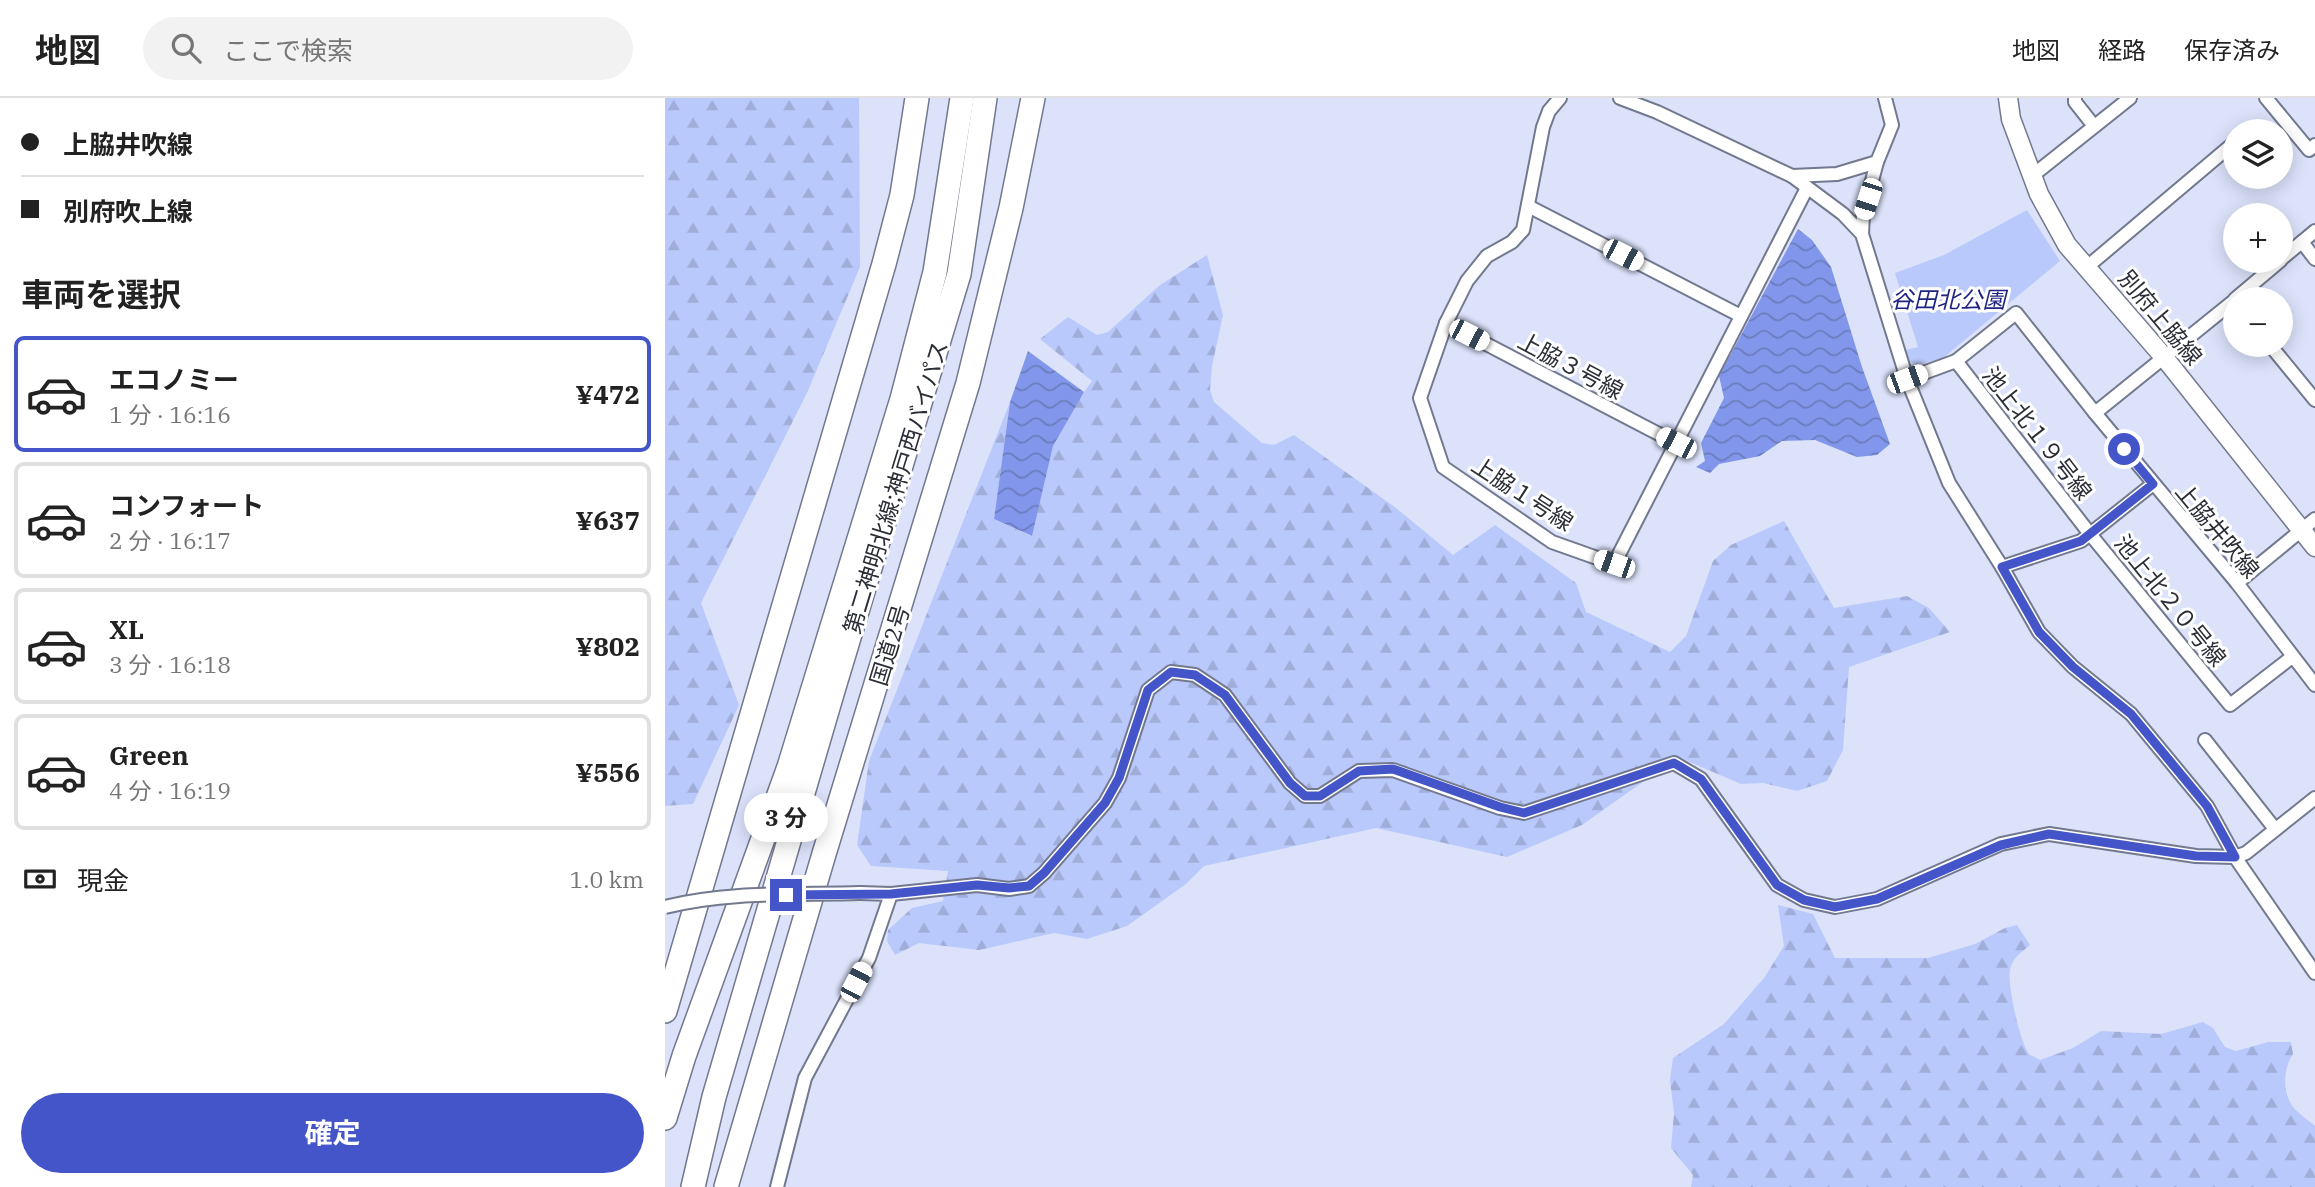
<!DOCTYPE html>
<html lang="ja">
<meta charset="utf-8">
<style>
:root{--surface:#fff;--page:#f2f2f2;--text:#222;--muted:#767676;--line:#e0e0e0;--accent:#4455c9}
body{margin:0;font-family:"IBM Plex Serif","Noto Sans JP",serif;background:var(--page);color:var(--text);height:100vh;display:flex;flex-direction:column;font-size:26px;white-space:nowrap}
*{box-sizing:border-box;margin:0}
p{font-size:23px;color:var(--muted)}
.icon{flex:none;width:38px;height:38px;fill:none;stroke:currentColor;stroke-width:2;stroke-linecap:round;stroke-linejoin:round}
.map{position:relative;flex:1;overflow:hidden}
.drawer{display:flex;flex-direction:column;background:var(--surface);width:665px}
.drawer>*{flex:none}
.guide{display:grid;align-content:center;height:154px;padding:0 21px;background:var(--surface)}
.tools{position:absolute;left:1558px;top:21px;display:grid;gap:14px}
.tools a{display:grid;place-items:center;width:70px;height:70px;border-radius:50%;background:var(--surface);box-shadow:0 4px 18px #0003;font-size:35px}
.end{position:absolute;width:32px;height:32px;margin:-16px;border:9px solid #4455c9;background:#fff;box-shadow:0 0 0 4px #fff}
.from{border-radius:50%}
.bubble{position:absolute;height:49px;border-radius:24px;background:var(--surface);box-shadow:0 4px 18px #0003;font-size:23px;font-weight:700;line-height:49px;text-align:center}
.car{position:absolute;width:21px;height:42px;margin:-21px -10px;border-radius:9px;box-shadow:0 0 5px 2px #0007;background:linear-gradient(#fff 24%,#345 0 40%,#fff 0 76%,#345 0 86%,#fff 0)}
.guide b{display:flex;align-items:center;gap:24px;height:66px;font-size:26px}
.guide b+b{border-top:2px solid var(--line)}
.guide i{width:18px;height:18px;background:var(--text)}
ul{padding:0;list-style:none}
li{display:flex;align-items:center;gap:21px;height:116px;margin:0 14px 10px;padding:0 7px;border:4px solid var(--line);border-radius:10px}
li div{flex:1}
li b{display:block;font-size:26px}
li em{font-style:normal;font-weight:700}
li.active{border-color:var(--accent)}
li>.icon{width:63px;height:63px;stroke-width:1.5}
h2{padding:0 21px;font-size:32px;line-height:84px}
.pay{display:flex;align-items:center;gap:18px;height:77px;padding:0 21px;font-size:26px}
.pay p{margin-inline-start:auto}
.action{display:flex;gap:14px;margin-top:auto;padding:14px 21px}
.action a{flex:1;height:80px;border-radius:42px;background:var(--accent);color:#fff;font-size:28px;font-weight:700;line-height:80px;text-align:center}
header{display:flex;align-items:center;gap:42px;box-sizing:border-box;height:98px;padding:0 35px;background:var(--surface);border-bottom:2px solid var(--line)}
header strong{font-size:33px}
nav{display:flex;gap:38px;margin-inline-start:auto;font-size:24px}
.search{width:490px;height:63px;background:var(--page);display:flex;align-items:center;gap:18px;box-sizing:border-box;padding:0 24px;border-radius:38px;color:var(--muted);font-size:26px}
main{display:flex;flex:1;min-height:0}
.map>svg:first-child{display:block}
</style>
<header>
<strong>地図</strong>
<div class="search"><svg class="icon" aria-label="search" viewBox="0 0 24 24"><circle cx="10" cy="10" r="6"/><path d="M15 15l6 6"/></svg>ここで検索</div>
<nav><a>地図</a><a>経路</a><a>保存済み</a></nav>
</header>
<main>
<section class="drawer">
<div class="guide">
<b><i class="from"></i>上脇井吹線</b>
<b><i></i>別府吹上線</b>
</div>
<h2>車両を選択</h2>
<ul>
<li class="active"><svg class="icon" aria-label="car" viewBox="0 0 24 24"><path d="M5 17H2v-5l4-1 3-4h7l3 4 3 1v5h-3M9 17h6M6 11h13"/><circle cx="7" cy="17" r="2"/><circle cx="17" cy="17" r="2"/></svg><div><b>エコノミー</b><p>1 分 · 16:16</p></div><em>¥472</em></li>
<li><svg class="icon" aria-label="car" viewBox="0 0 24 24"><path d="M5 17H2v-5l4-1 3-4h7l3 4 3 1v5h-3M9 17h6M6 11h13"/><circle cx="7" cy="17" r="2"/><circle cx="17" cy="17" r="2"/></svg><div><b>コンフォート</b><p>2 分 · 16:17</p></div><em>¥637</em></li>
<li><svg class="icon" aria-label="car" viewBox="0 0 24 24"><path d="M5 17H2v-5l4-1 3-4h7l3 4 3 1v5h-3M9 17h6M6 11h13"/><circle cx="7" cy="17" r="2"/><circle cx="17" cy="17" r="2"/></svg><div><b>XL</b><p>3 分 · 16:18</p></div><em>¥802</em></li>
<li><svg class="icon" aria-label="car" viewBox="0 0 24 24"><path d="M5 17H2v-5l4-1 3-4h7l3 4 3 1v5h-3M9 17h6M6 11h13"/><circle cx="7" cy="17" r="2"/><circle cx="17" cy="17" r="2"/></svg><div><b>Green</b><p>4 分 · 16:19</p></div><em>¥556</em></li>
</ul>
<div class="pay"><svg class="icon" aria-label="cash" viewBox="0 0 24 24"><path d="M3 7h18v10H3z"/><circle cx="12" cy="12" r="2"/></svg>現金<p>1.0 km</p></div>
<div class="action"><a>確定</a></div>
</section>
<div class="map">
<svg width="1650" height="1089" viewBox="0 0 1650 1089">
<defs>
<pattern id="forest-firs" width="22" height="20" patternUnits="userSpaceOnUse" patternTransform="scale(1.75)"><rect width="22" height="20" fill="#bac9fc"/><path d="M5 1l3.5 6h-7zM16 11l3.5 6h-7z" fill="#a0add9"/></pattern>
<pattern id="water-waves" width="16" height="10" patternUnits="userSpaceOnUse" patternTransform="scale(1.75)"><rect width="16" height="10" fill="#8297eb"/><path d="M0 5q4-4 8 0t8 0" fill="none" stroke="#6b7cbf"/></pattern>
</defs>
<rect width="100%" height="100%" fill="#dbe2fa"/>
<path fill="#bac9fc" d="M1362 112 1395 163 1278 260 1252 267 1244 263 1241 252 1253 249 1230 175 1279 157Z"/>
<g fill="url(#forest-firs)">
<path d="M0 0H194L195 169 142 295 36 505 74 607 28 706 0 708Z"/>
<path d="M542 157 558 217 547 268 545 292 549 304 597 345 609 347 629 337 731 410 788 457 830 427 911 485 921 514 1005 554 1021 538 1048 463 1066 447 1119 423 1169 510 1242 498 1264 510 1285 534 1184 569 1178 652 1162 683 1132 693 1098 685 1076 686 1013 659 917 727 842 759 711 730 539 768 521 786 462 828 422 841 389 835 314 852 254 845 230 857 222 843 223 832 247 810 278 803 283 773 206 768 192 747 204 663 345 304 329 421 366 438 388 348 408 310 427 283 375 241 403 219 432 237 443 234 495 187Z"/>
<path d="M1113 807 1148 816 1170 860H1263L1310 846 1340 830 1352 827 1365 847C1357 854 1347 860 1345 872 1342 885 1355 947 1365 957 1366 957 1374 961 1375 962L1408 950 1436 933 1496 936 1538 924 1548 930 1560 949 1571 953 1603 944H1626L1628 956C1618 971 1617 994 1628 1009 1634 1016 1643 1022 1650 1028V1089H1026L1028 1077 1006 1050 1009 1015 1005 982 1008 960 1059 926 1099 880 1119 848Z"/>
</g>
<g fill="url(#water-waves)">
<path d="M1133 131 1147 142 1166 169 1197 269 1225 346 1212 357 1192 359 1150 342 1117 343 1095 358 1054 366 1045 375 1031 369 1040 363 1036 345 1059 300 1054 278Z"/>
<path d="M363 253 419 294 388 348 367 438 329 421 345 304Z"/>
</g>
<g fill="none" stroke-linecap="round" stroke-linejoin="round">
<g stroke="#72788e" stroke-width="16">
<g id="street">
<path d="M895 0 884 13 878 29 858 132 847 144 822 158 802 183 781 225 755 300 778 369 887 444 949 466 1142 90"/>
<path d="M955 0 992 14 1127 78 1178 116 1197 136 1242 281 1284 385 1337 469 1374 534 1408 569 1466 616 1542 708 1570 759 1650 875"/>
<path d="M1410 0V4L1429 28"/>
<path d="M1601 0 1644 52 1650 47"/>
<path d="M1127 78 1172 76 1212 64"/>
<path d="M1367 78 1465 0"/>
<path d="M863 108 1076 218"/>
<path d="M1197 136 1198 116 1212 64 1227 27 1220 0"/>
<path d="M1637 144 1650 161"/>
<path d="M1615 162 1650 133"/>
<path d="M1422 169 1570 44"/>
<path d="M1570 201 1615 163"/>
<path d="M1570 202 1430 315 1572 485 1650 587"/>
<path d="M781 225 1011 345"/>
<path d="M1605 247 1650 302"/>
<path d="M1291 263 1425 436 1488 386"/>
<path d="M1242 281 1291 263 1351 215 1430 315"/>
<path d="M1337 469 1416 443 1425 436 1565 607 1627 559"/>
<path d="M1572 485 1650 421"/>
<path d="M1540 642 1610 731"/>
<path d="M195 795 226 796 312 787 344 791 364 788 379 775 440 705 454 680 483 592 506 574 530 577 560 597 625 685 640 698H655L694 673 728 672 835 710 859 715 1009 665 1036 681 1112 787 1139 802 1170 809 1212 801 1336 746 1384 736 1531 758 1570 759 1581 755 1650 700"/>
<path d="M112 1089 140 980 204 860 226 796"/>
</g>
</g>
<g stroke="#72788e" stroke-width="21">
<path id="secondary" d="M1343 0 1346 21 1374 96 1402 147 1498 258 1650 449"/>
</g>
<g stroke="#72788e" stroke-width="26">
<g id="highway">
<path d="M0 913 219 166 237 97 252 0"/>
<path d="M0 1020 19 958 124 669 237 301 270 174 297 0"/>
<path d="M28 1089 49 999 169 589 294 176 320 0"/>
<path d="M61 1089 159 756 303 285 346 110 368 0"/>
</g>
</g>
<use href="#street" stroke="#fff" stroke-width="12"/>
<use href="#secondary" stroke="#fff" stroke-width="18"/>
<use href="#highway" stroke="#fff" stroke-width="23"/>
<g stroke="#72788e" stroke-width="16" stroke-linecap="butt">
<path id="street-bridge" d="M0 809C63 793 131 797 195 795"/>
</g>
<use href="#street-bridge" stroke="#fff" stroke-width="12"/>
</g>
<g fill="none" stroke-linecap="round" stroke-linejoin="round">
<path stroke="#4455c9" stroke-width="9" d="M121 797 226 796 312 787 344 790 364 788 379 775 440 705 454 680 483 592 506 574 530 577 560 597 625 685 640 698H655L694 673 728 671 835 709 859 715 1009 665 1036 681 1112 787 1139 802 1170 809 1212 801 1336 747 1384 736 1531 758 1570 759 1542 708 1466 616 1408 569 1374 534 1337 469 1416 443 1488 386 1459 351"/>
</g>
<g text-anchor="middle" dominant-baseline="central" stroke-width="6" stroke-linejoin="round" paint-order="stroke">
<g font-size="23" font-style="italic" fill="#1f2383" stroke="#fff">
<text x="1283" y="201">谷田北公園</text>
</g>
<g font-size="23" fill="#2b2e37" stroke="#fff">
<text transform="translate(1496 219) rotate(50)">別府上脇線</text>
<text transform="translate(906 267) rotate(28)">上脇３号線</text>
<text transform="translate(1373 335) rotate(52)">池上北１９号線</text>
<text transform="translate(230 389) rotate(-73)">第二神明北線;神戸西バイパス</text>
<text transform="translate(858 395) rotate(33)">上脇１号線</text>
<text transform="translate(1553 432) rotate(50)">上脇井吹線</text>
<text transform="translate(1506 502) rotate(51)">池上北２０号線</text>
<text transform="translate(224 547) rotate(-73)">国道2号</text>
</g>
</g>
</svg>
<div class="tools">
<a><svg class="icon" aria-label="layers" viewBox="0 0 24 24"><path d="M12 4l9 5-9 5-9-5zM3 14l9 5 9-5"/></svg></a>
<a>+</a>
<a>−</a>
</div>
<i class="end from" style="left:1459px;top:351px"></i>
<i class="end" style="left:121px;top:797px"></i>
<div class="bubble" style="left:79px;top:695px;width:84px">3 分</div>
<i class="car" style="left:1203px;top:101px;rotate:198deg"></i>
<i class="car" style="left:958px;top:157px;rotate:117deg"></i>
<i class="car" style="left:804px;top:237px;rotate:117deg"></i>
<i class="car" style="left:1242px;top:281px;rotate:70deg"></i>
<i class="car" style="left:1011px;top:345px;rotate:297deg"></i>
<i class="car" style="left:949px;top:466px;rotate:289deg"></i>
<i class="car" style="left:191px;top:884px;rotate:28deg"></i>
</div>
</main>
